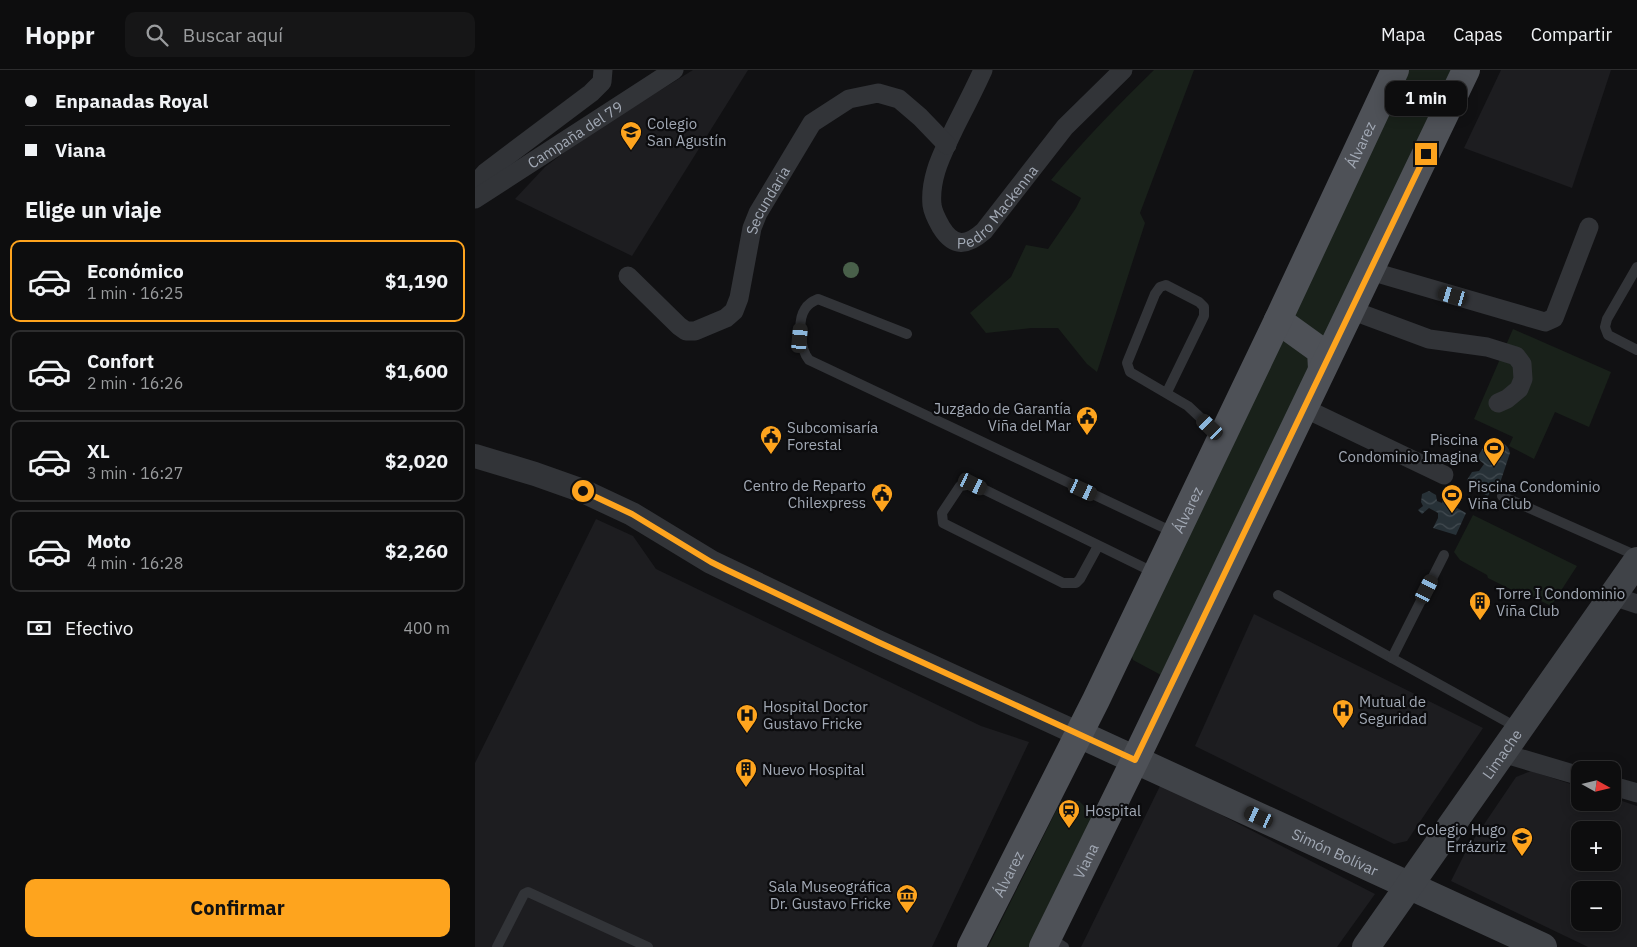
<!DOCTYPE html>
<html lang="es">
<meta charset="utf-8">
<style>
:root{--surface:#0d0d0e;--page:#161617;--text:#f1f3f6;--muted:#9a9c9e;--line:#2d2d2e;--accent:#fea41e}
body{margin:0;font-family:"IBM Plex Sans",sans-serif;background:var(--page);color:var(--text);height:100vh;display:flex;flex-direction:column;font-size:19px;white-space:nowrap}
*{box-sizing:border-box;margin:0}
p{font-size:16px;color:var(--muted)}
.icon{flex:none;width:28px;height:28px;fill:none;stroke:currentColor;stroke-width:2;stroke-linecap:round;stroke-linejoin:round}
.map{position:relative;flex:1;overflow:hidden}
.drawer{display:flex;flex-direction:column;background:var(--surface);width:475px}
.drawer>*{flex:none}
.top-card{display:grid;align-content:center;height:110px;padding:0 25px;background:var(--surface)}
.needle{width:32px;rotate:98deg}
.controls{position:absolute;left:1096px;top:691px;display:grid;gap:10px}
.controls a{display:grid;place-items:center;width:50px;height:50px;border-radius:10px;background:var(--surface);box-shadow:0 2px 12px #0003,0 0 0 1px var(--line);font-size:25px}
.end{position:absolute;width:22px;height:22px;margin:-11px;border:6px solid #fea41e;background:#111;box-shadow:0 0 0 2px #111}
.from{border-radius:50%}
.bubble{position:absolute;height:35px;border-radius:10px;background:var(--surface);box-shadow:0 2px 12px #0003,0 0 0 1px var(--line);font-size:16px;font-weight:800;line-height:35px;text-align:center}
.car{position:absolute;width:15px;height:30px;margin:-15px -8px;border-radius:6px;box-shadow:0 0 4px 1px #0007;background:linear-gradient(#222 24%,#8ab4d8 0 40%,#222 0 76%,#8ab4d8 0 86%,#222 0)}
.top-card b{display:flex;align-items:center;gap:18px;height:48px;font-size:19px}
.top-card b+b{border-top:1px solid var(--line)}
.top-card i{width:12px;height:12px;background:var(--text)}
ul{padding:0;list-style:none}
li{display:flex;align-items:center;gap:15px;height:82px;margin:0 10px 8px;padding:0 15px;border:2px solid var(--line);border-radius:10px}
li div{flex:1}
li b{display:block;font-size:19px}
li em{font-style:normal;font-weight:800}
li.selected{border-color:var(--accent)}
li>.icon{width:45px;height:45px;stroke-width:1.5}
h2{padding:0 25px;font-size:22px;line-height:60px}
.pay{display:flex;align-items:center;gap:12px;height:55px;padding:0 25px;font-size:19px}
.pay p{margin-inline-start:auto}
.cta{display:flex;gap:10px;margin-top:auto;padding:10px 25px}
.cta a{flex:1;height:58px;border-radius:10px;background:var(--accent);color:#111;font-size:20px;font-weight:800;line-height:58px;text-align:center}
header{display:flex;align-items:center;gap:30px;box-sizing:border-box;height:70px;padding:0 25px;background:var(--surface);border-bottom:1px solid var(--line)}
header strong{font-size:24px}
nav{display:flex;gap:28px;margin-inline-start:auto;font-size:18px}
.search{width:350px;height:45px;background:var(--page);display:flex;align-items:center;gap:12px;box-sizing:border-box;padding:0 18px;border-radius:10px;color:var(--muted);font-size:19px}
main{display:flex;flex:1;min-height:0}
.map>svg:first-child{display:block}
</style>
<header>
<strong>Hoppr</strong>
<div class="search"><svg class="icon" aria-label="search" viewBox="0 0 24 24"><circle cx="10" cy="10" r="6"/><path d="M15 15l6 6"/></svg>Buscar aquí</div>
<nav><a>Mapa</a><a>Capas</a><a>Compartir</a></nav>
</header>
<main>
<section class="drawer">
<div class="top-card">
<b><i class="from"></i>Enpanadas Royal</b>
<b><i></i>Viana</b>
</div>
<h2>Elige un viaje</h2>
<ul>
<li class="selected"><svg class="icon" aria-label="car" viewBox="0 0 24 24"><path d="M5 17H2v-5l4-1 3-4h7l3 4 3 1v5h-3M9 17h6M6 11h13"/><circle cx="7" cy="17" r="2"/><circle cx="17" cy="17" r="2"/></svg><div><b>Económico</b><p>1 min · 16:25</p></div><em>$1,190</em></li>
<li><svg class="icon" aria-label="car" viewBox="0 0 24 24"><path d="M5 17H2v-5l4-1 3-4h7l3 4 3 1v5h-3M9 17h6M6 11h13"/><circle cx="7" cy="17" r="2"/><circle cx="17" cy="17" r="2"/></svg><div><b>Confort</b><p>2 min · 16:26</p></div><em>$1,600</em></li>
<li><svg class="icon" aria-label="car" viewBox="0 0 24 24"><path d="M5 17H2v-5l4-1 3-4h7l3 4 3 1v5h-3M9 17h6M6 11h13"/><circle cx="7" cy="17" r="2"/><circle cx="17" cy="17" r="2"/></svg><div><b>XL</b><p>3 min · 16:27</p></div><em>$2,020</em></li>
<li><svg class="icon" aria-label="car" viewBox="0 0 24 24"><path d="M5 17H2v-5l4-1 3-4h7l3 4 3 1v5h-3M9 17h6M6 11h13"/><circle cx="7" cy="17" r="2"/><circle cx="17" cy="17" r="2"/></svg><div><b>Moto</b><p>4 min · 16:28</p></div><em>$2,260</em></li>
</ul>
<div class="pay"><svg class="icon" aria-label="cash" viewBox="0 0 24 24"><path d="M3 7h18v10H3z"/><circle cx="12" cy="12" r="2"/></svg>Efectivo<p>400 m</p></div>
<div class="cta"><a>Confirmar</a></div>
</section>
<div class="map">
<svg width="1162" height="877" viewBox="0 0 1162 877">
<defs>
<pattern id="water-waves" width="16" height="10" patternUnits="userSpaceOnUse" patternTransform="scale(1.25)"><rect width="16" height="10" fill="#273137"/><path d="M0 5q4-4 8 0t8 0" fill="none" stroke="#434c52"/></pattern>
</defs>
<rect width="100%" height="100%" fill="#111113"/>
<g fill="#1d1d20" fill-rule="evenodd">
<path d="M218 0H273L157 186 40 129 70 97 111 66Z"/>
<path d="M1026 0H1136L1097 118 989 78Z"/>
<path d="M121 449 158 466 181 499 506 656 554 672 457 877H0V693Z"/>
<path d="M779 544 1008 658 932 771 919 774 720 676Z"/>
<path d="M1056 701 1105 717V732H1138V728L1162 736V877H1113L976 811 991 781 1041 707ZM1105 760H1138V792H1105ZM1105 820H1138V852H1105Z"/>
<path d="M686 714 900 824 862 877H606Z"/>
</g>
<g fill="#19211a">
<path d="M679 0H719L665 143 670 153 622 302 612 294 583 258H556L511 263 495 243 536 207 551 175 573 179 601 138 606 128 576 110C608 71 643 35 679 0Z"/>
<path d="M930 0H978L686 605 658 590 654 575Z"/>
<path d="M1038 259 1136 302 1114 357 1080 342 1059 389 1034 376 1038 367 999 349Z"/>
<path d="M998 445 1102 496 1076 536 1046 521 1041 522 1013 508 1012 505 985 490 979 482Z"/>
<path d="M586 731H604L618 745 556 877H513Z"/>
</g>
<g fill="url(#water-waves)">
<path d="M1015 371C1025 371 1033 373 1035 383L1025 413 1017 418 1013 426 1005 422 1006 417 993 413 992 410 997 402 1004 401 1009 394 1003 389V386L1011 373Z"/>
<path d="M954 421 961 425 962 431 967 433 968 430 991 443 981 465 958 458 963 448V443L954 438 947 444 943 440 948 436 946 432 947 424Z"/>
</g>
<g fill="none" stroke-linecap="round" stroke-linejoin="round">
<g stroke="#323438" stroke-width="10">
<path d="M1162 197 1132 249 1130 257 1133 265 1162 280"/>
<path d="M432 264 343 229C338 231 333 234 330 239 322 251 325 279 334 290L700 463"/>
<path d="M692 322 729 246V237L724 232 691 215 685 217 680 224 652 293 655 302 713 336 746 367"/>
<path d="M1027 426 1162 486"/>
<path d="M623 476 605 509 601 513H588L468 453 467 443 485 416 498 414 680 503"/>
<path d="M803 525 1043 658"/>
<path d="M917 588 969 485"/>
<path d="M574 867 589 877"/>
<path d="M22 877 49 824 53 822 173 877"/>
</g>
<g stroke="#323438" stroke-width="19">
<path id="s1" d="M508 0C499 20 489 39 479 59 473 72 465 87 461 101 458 111 456 125 457 135 458 143 462 150 466 157 479 178 492 176 509 161L590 57 648 0"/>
<path d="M0 114 11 102 116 23 127 12 128 0"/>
<path id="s2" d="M0 129 199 0"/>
<path d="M895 201 1070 252 1079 248 1114 157"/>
<path id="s3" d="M153 206 204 256 211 261H220L251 248 259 241 264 228 277 158 283 143 337 53 374 29 403 23 424 29 445 47 472 75"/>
<path d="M876 240 954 269 1012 277 1041 286 1047 294 1048 309 1044 319 1032 329 1023 333"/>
<path d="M829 338 969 405"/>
<path d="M1138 526 1162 534"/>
<path d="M1027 683 1105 706"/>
<path d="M1138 716 1162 723"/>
</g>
<path stroke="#323438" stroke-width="24" d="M0 386 60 404 108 421 157 444 236 492 403 572 604 664"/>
<g stroke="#404348" stroke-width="28">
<path id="s4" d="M604 664 1068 877"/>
<path id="s5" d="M891 877 1162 491"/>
</g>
<g stroke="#4e5157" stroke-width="28">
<path d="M803 250 846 281 847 299"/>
<path id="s6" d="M496 877 621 630 803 250 920 0"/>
<path id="s7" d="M568 877 660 690 991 0"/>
</g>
</g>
<circle fill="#49604a" cx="376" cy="200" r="8"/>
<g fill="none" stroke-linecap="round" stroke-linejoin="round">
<path stroke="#fea41e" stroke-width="6" d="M108 421 157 444 236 492 252 500 403 572 660 690 951 84"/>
</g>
<defs>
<g id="school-pin" transform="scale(1.125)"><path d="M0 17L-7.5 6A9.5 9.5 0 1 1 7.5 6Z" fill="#fea41e" stroke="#0c0c0e"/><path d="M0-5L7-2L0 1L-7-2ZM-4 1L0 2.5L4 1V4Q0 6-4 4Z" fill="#111"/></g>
<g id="civic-pin" transform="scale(1.125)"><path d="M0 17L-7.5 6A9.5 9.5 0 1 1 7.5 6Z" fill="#fea41e" stroke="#0c0c0e"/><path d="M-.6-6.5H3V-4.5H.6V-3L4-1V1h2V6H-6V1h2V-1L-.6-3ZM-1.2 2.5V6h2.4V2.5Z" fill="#111"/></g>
<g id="stadium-pin" transform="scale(1.125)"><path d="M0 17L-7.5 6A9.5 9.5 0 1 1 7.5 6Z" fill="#fea41e" stroke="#0c0c0e"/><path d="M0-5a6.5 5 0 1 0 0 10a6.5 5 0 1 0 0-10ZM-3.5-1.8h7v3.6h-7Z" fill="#111"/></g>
<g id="building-pin" transform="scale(1.125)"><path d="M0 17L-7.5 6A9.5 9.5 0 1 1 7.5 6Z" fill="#fea41e" stroke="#0c0c0e"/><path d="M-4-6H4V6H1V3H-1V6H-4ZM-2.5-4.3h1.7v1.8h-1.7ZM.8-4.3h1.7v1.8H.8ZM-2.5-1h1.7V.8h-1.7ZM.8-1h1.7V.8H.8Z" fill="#111"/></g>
<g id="hospital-pin" transform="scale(1.125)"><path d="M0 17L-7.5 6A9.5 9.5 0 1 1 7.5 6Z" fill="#fea41e" stroke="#0c0c0e"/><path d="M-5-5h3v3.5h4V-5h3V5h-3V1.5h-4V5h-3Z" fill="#111"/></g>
<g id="station-pin" transform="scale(1.125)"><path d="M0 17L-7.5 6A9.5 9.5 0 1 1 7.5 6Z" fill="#fea41e" stroke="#0c0c0e"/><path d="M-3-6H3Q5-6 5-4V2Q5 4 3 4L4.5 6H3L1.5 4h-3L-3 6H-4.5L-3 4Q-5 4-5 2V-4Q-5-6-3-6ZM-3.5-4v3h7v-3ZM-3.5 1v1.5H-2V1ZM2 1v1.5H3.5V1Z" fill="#111"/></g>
<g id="museum-pin" transform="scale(1.125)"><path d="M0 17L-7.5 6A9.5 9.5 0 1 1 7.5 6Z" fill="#fea41e" stroke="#0c0c0e"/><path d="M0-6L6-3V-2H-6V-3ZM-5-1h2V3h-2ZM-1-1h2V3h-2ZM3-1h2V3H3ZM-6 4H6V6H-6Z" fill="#111"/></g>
</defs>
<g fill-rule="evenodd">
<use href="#school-pin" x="156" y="62"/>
<use href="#civic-pin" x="612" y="347"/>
<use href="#civic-pin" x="296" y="366"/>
<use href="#stadium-pin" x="1019" y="378"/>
<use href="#civic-pin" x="407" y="424"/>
<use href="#stadium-pin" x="977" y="425"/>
<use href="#building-pin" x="1005" y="532"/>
<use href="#hospital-pin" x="868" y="640"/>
<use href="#hospital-pin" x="272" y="645"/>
<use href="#building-pin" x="271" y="699"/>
<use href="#station-pin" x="594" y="740"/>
<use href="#school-pin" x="1047" y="768"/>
<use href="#museum-pin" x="432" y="825"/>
</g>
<g text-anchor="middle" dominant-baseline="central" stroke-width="4.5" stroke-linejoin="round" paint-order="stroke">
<g font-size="15" fill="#a2a9b5" stroke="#0c0c0e" text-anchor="start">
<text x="172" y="53">Colegio<tspan x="172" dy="17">San Agustín</tspan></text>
<text x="596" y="338" text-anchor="end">Juzgado de Garantía<tspan x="596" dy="17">Viña del Mar</tspan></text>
<text x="312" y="357">Subcomisaría<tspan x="312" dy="17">Forestal</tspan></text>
<text x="1003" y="369" text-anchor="end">Piscina<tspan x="1003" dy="17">Condominio Imagina</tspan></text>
<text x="391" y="415" text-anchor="end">Centro de Reparto<tspan x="391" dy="17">Chilexpress</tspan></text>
<text x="993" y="416">Piscina Condominio<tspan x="993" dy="17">Viña Club</tspan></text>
<text x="1021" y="523">Torre I Condominio<tspan x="1021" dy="17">Viña Club</tspan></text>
<text x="884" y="631">Mutual de<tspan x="884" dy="17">Seguridad</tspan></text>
<text x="288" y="636">Hospital Doctor<tspan x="288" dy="17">Gustavo Fricke</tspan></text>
<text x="287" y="699">Nuevo Hospital</text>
<text x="610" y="740">Hospital</text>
<text x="1031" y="759" text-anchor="end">Colegio Hugo<tspan x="1031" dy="17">Errázuriz</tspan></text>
<text x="416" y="816" text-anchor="end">Sala Museográfica<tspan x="416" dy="17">Dr. Gustavo Fricke</tspan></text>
</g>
<g font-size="15" fill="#a2a9b5" stroke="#0c0c0e">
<text stroke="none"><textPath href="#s2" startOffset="119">Campaña del 79</textPath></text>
<text stroke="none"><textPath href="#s6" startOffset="892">Álvarez</textPath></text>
<text stroke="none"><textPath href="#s1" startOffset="248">Pedro Mackenna</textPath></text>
<text stroke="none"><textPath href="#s3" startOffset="250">Secundaria</textPath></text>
<text stroke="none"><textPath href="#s6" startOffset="488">Álvarez</textPath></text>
<text stroke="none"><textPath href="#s5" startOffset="236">Limache</textPath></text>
<text stroke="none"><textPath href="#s4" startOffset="282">Simón Bolívar</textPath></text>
<text stroke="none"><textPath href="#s7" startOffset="96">Viana</textPath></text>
<text stroke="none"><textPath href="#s6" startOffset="82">Álvarez</textPath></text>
</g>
</g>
</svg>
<div class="controls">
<a><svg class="needle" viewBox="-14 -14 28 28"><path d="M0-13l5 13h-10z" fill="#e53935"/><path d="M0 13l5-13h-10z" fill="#9a9c9e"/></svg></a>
<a>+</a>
<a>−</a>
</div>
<i class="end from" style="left:108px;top:421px"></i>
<i class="end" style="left:951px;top:84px"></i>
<div class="bubble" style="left:910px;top:11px;width:82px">1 min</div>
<i class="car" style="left:978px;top:226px;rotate:286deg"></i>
<i class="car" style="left:325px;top:268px;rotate:5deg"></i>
<i class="car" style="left:735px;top:357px;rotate:314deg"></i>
<i class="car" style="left:498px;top:414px;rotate:116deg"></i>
<i class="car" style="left:608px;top:420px;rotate:115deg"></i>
<i class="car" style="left:952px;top:519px;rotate:27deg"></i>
<i class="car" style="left:784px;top:747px;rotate:295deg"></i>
</div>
</main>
